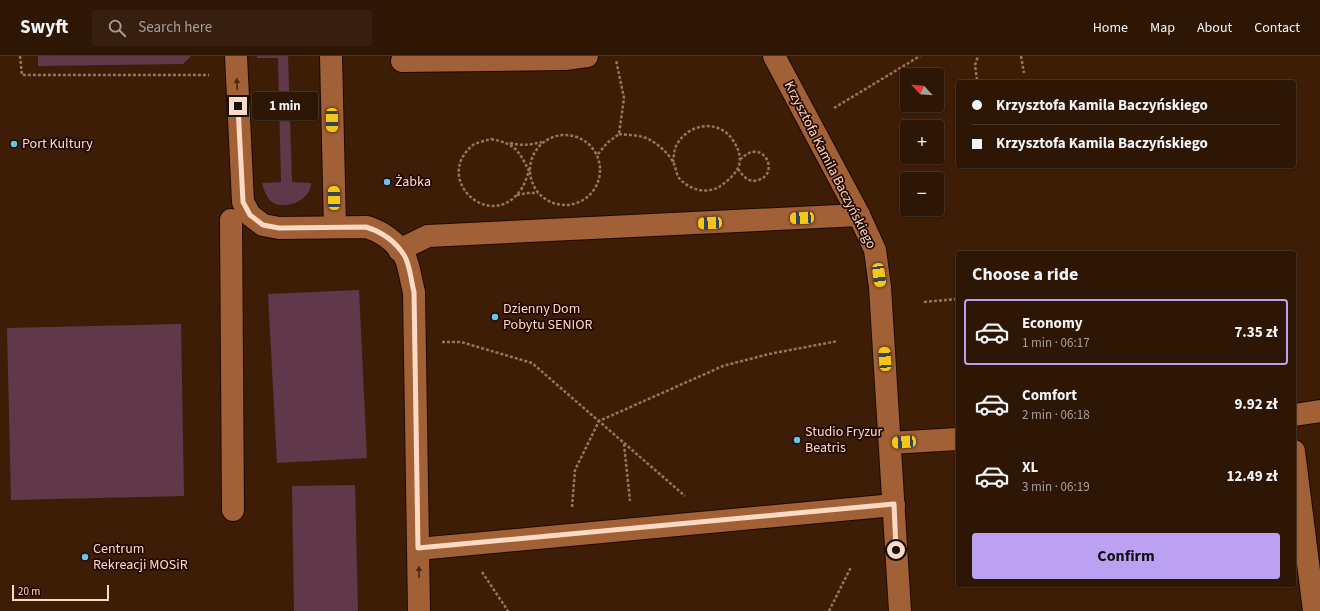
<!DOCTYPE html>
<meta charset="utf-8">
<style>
:root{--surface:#2e1604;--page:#361f0e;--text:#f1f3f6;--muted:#a79f9a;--line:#493526;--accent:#bca0f2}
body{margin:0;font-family:"Source Sans 3",sans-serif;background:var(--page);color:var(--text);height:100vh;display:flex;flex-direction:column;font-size:15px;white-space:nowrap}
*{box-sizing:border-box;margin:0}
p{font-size:13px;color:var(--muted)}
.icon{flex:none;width:22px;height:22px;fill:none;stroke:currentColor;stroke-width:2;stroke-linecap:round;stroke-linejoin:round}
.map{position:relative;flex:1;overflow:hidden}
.details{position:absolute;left:956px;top:195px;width:340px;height:336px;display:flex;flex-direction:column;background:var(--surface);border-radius:4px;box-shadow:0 1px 3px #0004,0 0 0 1px var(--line)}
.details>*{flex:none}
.guide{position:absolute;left:956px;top:24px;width:340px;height:88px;border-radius:4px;box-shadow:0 1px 3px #0004,0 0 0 1px var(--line);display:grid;align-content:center;height:88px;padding:0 16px;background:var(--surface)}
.needle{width:26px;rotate:296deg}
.controls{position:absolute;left:900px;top:12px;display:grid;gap:8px}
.controls a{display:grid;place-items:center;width:44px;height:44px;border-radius:4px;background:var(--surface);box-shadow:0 1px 3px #0004,0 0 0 1px var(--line);font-size:20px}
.scale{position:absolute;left:12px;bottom:10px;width:97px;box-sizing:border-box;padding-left:4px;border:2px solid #fed9c3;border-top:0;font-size:11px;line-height:14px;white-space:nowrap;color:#fed9c3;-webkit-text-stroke:3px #210800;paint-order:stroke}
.end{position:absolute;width:18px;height:18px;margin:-9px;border:5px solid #fed9c3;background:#111;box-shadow:0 0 0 2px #111}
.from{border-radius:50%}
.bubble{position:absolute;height:28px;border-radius:4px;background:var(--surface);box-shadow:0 1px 3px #0004,0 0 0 1px var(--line);font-size:13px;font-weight:700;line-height:28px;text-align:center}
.car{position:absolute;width:12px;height:24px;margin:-12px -6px;border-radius:5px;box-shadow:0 0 3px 1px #0007;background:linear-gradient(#f5c518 24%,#345 0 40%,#f5c518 0 76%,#345 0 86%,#f5c518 0)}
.guide b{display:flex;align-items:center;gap:14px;height:38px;font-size:15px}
.guide b+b{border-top:1px solid var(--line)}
.guide i{width:10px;height:10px;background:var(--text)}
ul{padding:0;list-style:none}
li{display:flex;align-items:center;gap:12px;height:66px;margin:0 8px 6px;padding:0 8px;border:2px solid transparent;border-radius:4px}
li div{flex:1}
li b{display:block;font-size:15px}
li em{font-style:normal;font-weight:700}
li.on{border-color:var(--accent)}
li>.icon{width:36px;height:36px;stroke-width:1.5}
h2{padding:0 16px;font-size:18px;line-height:48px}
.primary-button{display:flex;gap:8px;margin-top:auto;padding:8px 16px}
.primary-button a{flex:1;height:46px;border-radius:4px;background:var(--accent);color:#111;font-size:16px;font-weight:700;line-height:46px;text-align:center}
header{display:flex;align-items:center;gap:24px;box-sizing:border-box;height:56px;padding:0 20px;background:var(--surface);border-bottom:1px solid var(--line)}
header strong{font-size:19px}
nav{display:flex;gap:22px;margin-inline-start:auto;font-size:14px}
.search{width:280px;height:36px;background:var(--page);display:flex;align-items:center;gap:10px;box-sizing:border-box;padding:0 14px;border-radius:4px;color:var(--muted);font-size:15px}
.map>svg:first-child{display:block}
</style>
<header>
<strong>Swyft</strong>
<div class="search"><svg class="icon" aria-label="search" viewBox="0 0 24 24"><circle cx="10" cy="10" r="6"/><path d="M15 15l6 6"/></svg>Search here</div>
<nav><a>Home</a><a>Map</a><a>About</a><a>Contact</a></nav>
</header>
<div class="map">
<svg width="1320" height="555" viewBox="0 0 1320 555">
<rect width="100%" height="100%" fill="#3e1d06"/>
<g fill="#61384a">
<path d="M38 0H191L183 8 38 10Z"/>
<path d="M257 0H288L292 126 311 127C311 144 285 155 272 146 266 141 264 134 262 127L281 126 278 2H257Z"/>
<path d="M359 234 367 402 277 407 268 238Z"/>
<path d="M181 268 184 440 11 444 7 272Z"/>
<path d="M355 429 358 555H294L292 430Z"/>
</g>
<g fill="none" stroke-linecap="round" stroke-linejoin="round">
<g stroke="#1e0a01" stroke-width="24">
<g id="minor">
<path d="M236 0 243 146 250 159 263 169 279 172 367 171C382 176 395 185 404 199 409 207 411 226 414 236L419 555"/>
<path d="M331 0 335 171"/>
<path d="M774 0 859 159 875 194 880 231 900 555"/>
<path d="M402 5 565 3 587 0"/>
<path d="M231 164 233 454"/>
<path d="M399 194 428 180 859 159"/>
<path d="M1294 359 1320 355"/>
<path d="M890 387 958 383"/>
<path d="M1294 395 1314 555"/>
<path d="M418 493 894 449"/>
</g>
</g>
<g stroke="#97745d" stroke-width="2.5" stroke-dasharray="3 2" stroke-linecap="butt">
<path d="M20 0 22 19H209"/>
<path d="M1021 0 1024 17"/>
<path d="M977 24 975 9 978 0"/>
<path d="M834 52 920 0"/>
<path d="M619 78C629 79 643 79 652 85 660 90 669 98 673 106 676 111 676 119 680 123 690 134 706 138 719 131 726 126 734 120 738 112 742 103 739 94 734 86 721 63 690 66 677 88 674 93 674 100 673 106"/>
<circle cx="565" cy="114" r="35"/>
<path d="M491 83C515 88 518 93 529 115 527 120 525 127 522 132 492 179 431 123 473 89 478 86 485 85 491 83Z"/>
<path d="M510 87C522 90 530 89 542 86"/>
<path d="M598 98 607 87 619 78 624 42 616 4"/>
<path d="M738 113C743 120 748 127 758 124 781 118 763 80 741 103"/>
<path d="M517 139 528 137H538"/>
<path d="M924 246 958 243"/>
<path d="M442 286H461L532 307 685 440"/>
<path d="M624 388 630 445"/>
<path d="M572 451 575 414 599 365 723 310 769 298 838 285"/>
<path d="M482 516 508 555"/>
<path d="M829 555 851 511"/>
</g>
<use href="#minor" stroke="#a26036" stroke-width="22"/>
</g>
<defs><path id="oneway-solid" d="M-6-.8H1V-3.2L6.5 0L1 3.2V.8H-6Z"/></defs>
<g fill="#4e2713">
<use href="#oneway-solid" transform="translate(237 28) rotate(-93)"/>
<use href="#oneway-solid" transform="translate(419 516) rotate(-91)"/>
</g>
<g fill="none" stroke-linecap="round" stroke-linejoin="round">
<path stroke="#fed9c3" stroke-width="5" d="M238 50 243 146 250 159 263 169 279 172 366 171C382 176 395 185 404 199 410 208 411 225 414 236L418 492 894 448 896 494"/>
</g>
<g fill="#69c4f1" stroke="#210800" stroke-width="1.5">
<circle cx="14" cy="88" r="4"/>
<circle cx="387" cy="126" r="4"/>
<circle cx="495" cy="261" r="4"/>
<circle cx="797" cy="384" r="4"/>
<circle cx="85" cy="501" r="4"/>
</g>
<g text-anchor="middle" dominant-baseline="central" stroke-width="3.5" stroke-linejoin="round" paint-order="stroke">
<g font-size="14" fill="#fed9c3" stroke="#210800" text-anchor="start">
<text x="22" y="88">Port Kultury</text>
<text x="395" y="126">Żabka</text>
<text x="503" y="253">Dzienny Dom<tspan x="503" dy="16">Pobytu SENIOR</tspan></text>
<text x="805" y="376">Studio Fryzur<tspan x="805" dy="16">Beatris</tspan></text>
<text x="93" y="493">Centrum<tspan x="93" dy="16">Rekreacji MOSiR</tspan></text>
</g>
<g font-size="14" fill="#fed9c3" stroke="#210800">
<text transform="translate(830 109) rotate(63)">Krzysztofa Kamila Baczyńskiego</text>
</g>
</g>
</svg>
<div class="controls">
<a><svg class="needle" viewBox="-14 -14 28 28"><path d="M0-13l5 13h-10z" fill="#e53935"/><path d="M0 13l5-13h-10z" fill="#a79f9a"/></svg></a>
<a>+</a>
<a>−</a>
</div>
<div class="scale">20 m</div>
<i class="end from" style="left:896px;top:494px"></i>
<i class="end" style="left:238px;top:50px"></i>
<div class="bubble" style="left:252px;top:36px;width:66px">1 min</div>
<i class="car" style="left:332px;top:64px;rotate:179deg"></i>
<i class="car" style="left:334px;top:142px;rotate:359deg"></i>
<i class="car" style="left:802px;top:162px;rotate:267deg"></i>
<i class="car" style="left:710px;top:167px;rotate:267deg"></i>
<i class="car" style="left:879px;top:219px;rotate:172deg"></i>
<i class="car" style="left:885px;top:303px;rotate:356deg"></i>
<i class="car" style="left:904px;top:386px;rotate:266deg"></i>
<div class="guide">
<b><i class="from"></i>Krzysztofa Kamila Baczyńskiego</b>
<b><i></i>Krzysztofa Kamila Baczyńskiego</b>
</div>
<section class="details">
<h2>Choose a ride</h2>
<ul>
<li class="on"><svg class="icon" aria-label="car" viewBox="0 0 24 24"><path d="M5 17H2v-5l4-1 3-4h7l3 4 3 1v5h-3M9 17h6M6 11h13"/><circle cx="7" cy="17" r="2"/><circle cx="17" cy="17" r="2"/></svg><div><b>Economy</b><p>1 min · 06:17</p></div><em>7.35 zł</em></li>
<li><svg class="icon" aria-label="car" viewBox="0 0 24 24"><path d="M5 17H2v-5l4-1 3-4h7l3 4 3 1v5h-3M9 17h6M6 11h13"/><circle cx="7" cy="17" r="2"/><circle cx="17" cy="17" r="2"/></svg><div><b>Comfort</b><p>2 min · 06:18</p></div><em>9.92 zł</em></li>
<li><svg class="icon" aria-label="car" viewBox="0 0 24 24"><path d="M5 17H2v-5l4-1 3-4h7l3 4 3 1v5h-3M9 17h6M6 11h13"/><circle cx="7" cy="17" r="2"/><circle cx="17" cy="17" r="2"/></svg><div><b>XL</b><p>3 min · 06:19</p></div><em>12.49 zł</em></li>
</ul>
<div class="primary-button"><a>Confirm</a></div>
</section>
</div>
